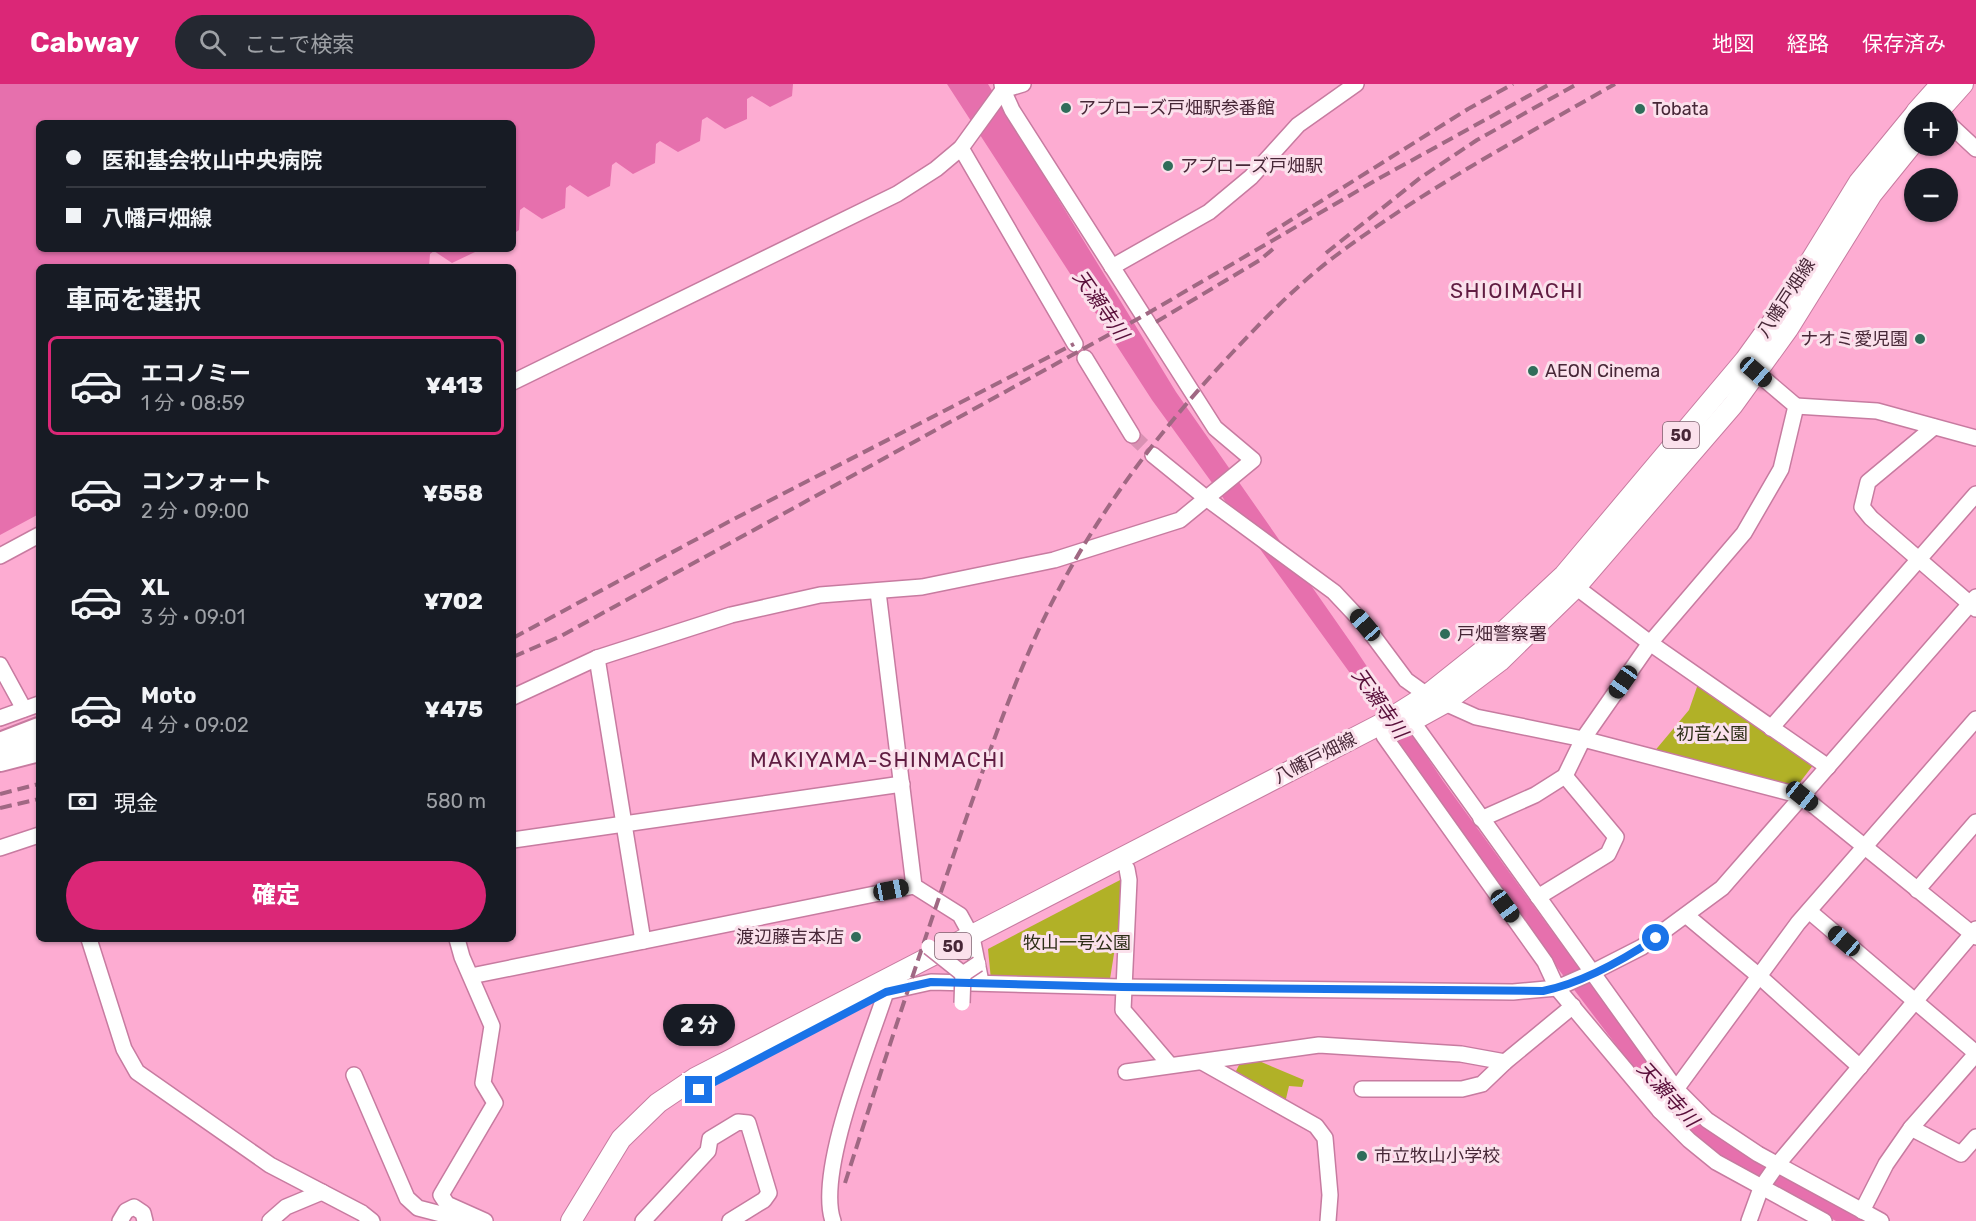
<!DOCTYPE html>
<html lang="ja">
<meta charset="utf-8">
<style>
:root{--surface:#171b24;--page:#242831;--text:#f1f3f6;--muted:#9ea1a6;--line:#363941;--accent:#db2777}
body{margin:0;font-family:Rubik,"Noto Sans JP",sans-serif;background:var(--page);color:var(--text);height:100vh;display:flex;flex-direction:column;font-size:22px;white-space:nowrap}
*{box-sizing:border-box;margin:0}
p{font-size:20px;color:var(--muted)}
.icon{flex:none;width:33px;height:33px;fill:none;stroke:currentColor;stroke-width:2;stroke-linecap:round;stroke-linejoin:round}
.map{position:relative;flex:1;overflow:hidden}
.sheet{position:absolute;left:36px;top:180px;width:480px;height:678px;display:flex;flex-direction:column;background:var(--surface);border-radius:9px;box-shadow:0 2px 4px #0004}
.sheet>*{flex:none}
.guide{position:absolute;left:36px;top:36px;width:480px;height:132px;border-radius:9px;box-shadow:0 2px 4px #0004;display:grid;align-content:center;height:132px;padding:0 30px;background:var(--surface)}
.fabs{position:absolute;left:1904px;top:18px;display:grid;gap:12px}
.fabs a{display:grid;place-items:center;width:54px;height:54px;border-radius:50%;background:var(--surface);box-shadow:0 2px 4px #0004;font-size:30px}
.end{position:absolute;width:27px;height:27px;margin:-14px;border:8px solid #1a73e8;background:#fff;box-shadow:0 0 0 3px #fff}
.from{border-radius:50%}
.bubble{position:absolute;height:42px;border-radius:21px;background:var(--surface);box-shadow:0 2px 4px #0004;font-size:20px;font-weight:800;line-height:42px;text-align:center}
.car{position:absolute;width:18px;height:36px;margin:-18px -9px;border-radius:8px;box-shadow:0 0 4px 2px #0007;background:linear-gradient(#222 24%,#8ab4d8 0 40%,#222 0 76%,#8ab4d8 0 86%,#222 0)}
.guide b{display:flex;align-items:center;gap:21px;height:57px;font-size:22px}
.guide b+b{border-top:2px solid var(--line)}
.guide i{width:15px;height:15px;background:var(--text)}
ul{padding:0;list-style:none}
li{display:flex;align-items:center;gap:18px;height:99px;margin:0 12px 9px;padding:0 18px;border:3px solid transparent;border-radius:9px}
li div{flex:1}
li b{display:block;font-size:22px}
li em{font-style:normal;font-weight:800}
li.selected{border-color:var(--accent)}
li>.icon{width:54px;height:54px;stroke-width:1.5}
h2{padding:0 30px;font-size:27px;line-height:72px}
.pay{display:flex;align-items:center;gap:15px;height:66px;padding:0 30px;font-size:22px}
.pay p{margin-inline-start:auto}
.action{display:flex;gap:12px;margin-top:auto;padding:12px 30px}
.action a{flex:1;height:69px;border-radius:36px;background:var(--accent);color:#fff;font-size:24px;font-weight:800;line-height:69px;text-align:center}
header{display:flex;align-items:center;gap:36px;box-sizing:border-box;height:84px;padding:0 30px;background:var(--accent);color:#fff}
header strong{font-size:28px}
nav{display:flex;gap:33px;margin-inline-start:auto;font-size:21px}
.search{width:420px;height:54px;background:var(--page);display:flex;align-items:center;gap:15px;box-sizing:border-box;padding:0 21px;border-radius:33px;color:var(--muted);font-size:22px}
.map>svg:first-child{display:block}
</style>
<header>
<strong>Cabway</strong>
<div class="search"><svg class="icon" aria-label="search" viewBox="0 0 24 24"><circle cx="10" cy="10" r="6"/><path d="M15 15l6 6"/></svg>ここで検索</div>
<nav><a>地図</a><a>経路</a><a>保存済み</a></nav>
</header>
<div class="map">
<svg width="1976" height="1137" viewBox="0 0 1976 1137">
<rect width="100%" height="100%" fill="#fdacd2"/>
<g fill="#b1b127">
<path d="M1698 600 1814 680 1794 706 1653 669 1689 626Z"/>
<path d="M1122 795 1123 813 1110 895 991 896 988 865Z"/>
<path d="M1259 977 1304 996 1302 1003 1289 1002 1285 1019 1235 989 1240 979Z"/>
</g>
<g fill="#e670ad">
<path d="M0 0H793L792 12 770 23 752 12 747 15V35L725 45 707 33 702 36 700 57 678 68 660 57 656 60 655 79 633 90 616 78 612 81 610 102 588 113 570 101 566 104 565 124 542 135 524 123 520 126 519 146 513 150V39H39V165H475V168L452 179 434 167 430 170 429 183H39V430L0 451Z"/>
<path d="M947 0H988L1176 308 1354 563 1443 697 1666 1004 1709 1047 1867 1137H1836L1743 1086 1707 1064 1668 1027 1645 999 1553 878 1363 607 1152 316Z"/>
</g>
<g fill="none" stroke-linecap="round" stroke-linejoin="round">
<path stroke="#d991b3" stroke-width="15" stroke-dasharray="15 8" stroke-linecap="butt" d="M1132 351 1153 371"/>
<g stroke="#c77ba0" stroke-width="18">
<g id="minor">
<path d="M1947 38 1976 65"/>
<path d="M961 64 1075 260"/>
<path d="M1112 183 1209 128 1251 93 1298 41 1356 0"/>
<path d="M1085 274 1132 351"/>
<path d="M513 298 897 110 936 85 961 64 1003 6 1023 0"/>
<path d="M1796 322 1877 327 1976 354"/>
<path d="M1934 343 1868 398 1862 423 1871 434 1976 525"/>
<path d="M1153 371 1206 414 1334 508 1365 541 1406 596 1427 611 1476 633 1583 655 1802 712 1976 853"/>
<path d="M0 472 39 451"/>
<path d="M1576 503 1650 559 1744 449 1781 385 1796 322 1756 288"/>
<path d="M878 508 914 802 960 831 972 853 980 893"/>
<path d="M597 574 643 857"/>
<path d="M0 581 24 625"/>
<path d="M513 613 597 574 731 531 820 511 922 503 1054 476 1180 436 1253 376 1215 344 1012 26 1003 6 1002 0"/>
<path d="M0 634 39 620"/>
<path d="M1412 637 1676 1005 1707 1036 1758 1070 1881 1137"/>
<path d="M1771 644 1976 410"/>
<path d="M1384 652 1545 878 1557 904 1660 1027 1689 1056 1716 1078 1824 1137"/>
<path d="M1481 735 1535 711 1565 692 1583 655 1650 559 1828 683"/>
<path d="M513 756 902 700"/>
<path d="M0 764 39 751"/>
<path d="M1127 785 1129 796 1123 926 1170 981"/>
<path d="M1917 806 1976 738"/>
<path d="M1538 813 1608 770 1616 753 1565 692"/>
<path d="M1809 827 1976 969"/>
<path d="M1687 832 1759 892 1860 983"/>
<path d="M89 855 124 965 137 988 270 1081 362 1129 372 1137"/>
<path d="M457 855 462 873 492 942 483 999 495 1019 441 1111 447 1120 485 1137"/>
<path d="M471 892 914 802"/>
<path d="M1976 970 1911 1044 1961 1070 1976 1053"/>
<path d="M1202 978 1316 1042 1325 1054 1330 1111 1328 1137"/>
<path d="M1126 988 1319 961 1461 970 1505 978"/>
<path d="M354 991 407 1114 418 1124 468 1137"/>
<path d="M1362 1005H1462L1482 1000 1505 978 1573 922"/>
<path d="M1660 1027 1798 839 1976 635"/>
<path d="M1862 1127 1886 1080 1911 1044"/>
<path d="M120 1137 126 1127 134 1123 143 1129 145 1137"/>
<path d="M270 1137 286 1123 322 1108"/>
<path d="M643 1137 708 1067 710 1055 738 1038 748 1039 769 1109 764 1116 730 1137"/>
<path d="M833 1137C816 1088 869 960 886 908L931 898 1122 903 1513 908 1557 904 1591 889 1642 863 1722 804 1976 513"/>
<path d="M1749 1137 1761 1104 1777 1081 1976 845"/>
</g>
</g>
<g stroke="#c77ba0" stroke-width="22">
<g id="major">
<path d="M1916 28 1941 0"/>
<path d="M1938 28 1963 0"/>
<path d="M1394 647 1443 620 1500 577 1576 503 1733 321 1788 245 1872 110 1914 58"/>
<path d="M571 1137 621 1055 658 1019 695 994 1381 640 1427 611 1486 564 1564 491 1745 276 1776 233 1859 98 1914 31"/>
</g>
</g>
<g stroke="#c77ba0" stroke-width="26">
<g id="highway">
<path d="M0 660 39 645"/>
<path d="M0 676 39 666"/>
</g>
</g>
<use href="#minor" stroke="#fff" stroke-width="15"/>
<use href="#major" stroke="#fff" stroke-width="20"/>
<use href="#highway" stroke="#fff" stroke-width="22"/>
<g stroke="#a06883" stroke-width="4" stroke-dasharray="12 6" stroke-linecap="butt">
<path d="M1267 151 1468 25 1513 0"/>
<path d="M1326 169 1420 94 1477 56 1577 0"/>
<path d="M1156 238 1260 176 1273 165"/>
<path d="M513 554 732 436 1074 260"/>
<path d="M513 573 561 552 1143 232 1378 95 1550 0"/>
<path d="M0 710 39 700"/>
<path d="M0 724 39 715"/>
<path d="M845 1099C877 999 910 899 944 799 972 718 999 635 1034 556 1082 449 1152 354 1232 269 1264 235 1297 201 1334 173 1422 107 1520 54 1615 0"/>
</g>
<g stroke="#c77ba0" stroke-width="18" stroke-linecap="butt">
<g id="minor-bridge">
<path d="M929 863 963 890 978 880"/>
<path d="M962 919 963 890"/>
</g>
</g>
<use href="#minor-bridge" stroke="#fff" stroke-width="15"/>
</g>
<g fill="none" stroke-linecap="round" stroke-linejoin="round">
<path stroke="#1a73e8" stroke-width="8" d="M699 1006 886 908 931 898 1122 903 1543 907C1582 899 1623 876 1656 854"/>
</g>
<g fill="#306d5a" stroke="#fbe1ec" stroke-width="2">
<circle cx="1066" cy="24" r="6"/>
<circle cx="1640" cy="25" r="6"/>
<circle cx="1168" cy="82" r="6"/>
<circle cx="1920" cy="255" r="6"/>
<circle cx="1533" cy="287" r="6"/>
<circle cx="1445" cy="550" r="6"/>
<circle cx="856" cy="853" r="6"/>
<circle cx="1362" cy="1072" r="6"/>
</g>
<g text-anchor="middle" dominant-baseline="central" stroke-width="6" stroke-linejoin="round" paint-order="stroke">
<g fill="#fbe1ec" stroke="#7d5f6d" stroke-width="1.5">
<rect x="1663" y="338" width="36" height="26" rx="4.5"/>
<rect x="935" y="849" width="36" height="26" rx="4.5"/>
</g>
<g font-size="16" font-weight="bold" fill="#472737">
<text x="1681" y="351">50</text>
<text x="953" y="862">50</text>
</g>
<g font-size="18" fill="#472737" stroke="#fbe1ec" text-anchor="start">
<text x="1078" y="24">アプローズ戸畑駅参番館</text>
<text x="1652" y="25">Tobata</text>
<text x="1180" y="82">アプローズ戸畑駅</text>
<text x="1908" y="255" text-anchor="end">ナオミ愛児園</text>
<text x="1545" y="287">AEON Cinema</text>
<text x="1457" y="550">戸畑警察署</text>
<text x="844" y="853" text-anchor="end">渡辺藤吉本店</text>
<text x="1374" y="1072">市立牧山小学校</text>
</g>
<g font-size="18" fill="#472737" stroke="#fbe1ec">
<text transform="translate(1786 214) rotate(-57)">八幡戸畑線</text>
<text transform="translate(1315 674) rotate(-27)">八幡戸畑線</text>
</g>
<g font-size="18" fill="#2d2e17" stroke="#fbe1ec">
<text x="1712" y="650">初音公園</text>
<text x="1077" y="859">牧山一号公園</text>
</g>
<g font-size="20" font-style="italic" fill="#590f3a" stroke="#fbe1ec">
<text transform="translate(1101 221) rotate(55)">天瀬寺川</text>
<text transform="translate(1380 619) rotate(55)">天瀬寺川</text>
<text transform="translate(1668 1010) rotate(48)">天瀬寺川</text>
</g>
<g font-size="21" letter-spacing="1.5" fill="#601d42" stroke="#fbe1ec">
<text x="1517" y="206">SHIOIMACHI</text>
<text x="878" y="675">MAKIYAMA-SHINMACHI</text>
</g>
</g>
</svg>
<div class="fabs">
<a>+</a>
<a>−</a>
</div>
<i class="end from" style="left:1656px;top:854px"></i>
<i class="end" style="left:699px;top:1006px"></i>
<div class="bubble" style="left:663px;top:920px;width:72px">2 分</div>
<i class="car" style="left:1756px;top:288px;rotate:131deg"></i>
<i class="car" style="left:1365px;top:541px;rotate:319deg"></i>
<i class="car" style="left:1623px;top:598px;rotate:215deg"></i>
<i class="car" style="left:1802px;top:712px;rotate:129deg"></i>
<i class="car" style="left:891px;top:806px;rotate:79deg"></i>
<i class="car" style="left:1505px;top:822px;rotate:144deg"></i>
<i class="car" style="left:1844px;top:857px;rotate:311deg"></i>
<div class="guide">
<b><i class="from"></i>医和基会牧山中央病院</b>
<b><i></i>八幡戸畑線</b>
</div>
<section class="sheet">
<h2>車両を選択</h2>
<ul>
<li class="selected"><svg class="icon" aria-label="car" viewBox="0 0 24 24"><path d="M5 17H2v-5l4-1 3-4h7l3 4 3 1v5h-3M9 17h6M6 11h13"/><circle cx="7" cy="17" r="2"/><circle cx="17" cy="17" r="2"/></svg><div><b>エコノミー</b><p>1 分 · 08:59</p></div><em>¥413</em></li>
<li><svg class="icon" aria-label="car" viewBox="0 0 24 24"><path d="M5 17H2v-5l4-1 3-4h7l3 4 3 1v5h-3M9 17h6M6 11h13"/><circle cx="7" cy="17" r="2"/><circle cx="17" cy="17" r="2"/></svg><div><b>コンフォート</b><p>2 分 · 09:00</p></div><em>¥558</em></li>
<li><svg class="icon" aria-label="car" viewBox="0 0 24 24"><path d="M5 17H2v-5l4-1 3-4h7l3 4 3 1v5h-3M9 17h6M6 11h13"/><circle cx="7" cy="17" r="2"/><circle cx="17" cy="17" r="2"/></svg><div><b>XL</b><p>3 分 · 09:01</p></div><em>¥702</em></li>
<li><svg class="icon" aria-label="car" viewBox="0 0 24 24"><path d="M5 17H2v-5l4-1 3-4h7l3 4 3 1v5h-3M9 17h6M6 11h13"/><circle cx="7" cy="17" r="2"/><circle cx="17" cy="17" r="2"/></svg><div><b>Moto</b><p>4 分 · 09:02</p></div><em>¥475</em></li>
</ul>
<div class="pay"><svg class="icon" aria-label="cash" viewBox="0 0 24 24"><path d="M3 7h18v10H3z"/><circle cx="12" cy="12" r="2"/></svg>現金<p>580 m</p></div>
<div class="action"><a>確定</a></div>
</section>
</div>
